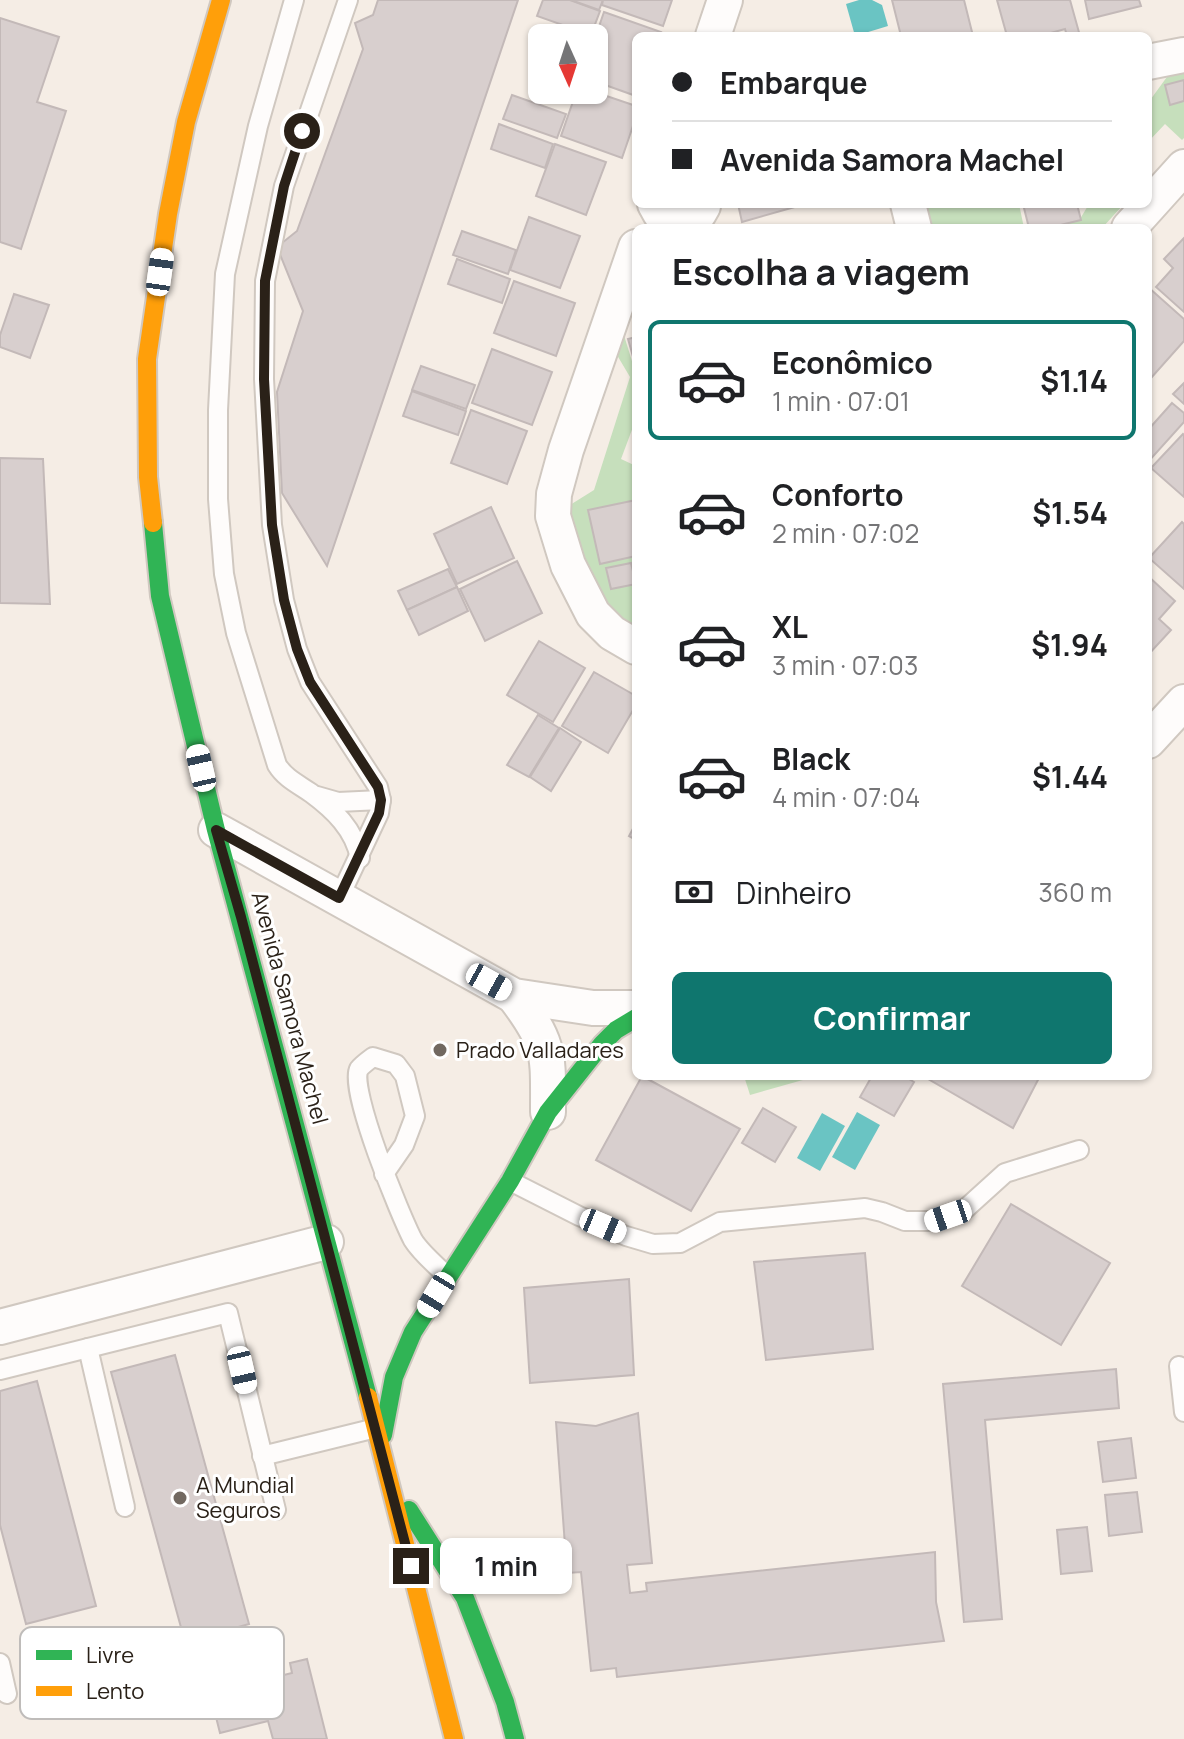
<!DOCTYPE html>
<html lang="pt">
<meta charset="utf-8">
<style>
:root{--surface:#fff;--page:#f2f2f2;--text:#202124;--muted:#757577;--line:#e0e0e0;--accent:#0f766e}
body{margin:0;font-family:Manrope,sans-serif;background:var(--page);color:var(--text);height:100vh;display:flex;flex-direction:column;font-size:30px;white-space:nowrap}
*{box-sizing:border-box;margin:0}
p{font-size:26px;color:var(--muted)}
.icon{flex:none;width:44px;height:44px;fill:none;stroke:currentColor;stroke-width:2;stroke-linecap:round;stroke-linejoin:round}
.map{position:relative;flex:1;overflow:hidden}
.side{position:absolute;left:632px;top:224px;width:520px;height:856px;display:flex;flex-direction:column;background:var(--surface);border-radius:12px;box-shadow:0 2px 6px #0004}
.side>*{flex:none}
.banner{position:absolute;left:632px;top:32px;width:520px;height:176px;border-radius:12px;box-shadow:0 2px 6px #0004;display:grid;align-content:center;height:176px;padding:0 40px;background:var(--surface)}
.needle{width:52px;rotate:177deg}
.tools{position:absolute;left:528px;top:24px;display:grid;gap:16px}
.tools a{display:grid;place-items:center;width:80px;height:80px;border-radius:12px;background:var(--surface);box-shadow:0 2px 6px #0004;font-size:40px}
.end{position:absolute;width:36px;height:36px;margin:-18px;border:10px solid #2a2118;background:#fff;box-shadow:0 0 0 4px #fff}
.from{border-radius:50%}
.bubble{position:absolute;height:56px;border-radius:12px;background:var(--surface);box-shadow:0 2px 6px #0004;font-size:26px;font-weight:700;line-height:56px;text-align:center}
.car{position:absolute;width:24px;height:48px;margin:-24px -12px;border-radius:10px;box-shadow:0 0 6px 2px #0007;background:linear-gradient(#fff 24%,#345 0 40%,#fff 0 76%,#345 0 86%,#fff 0)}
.banner b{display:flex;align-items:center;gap:28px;height:76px;font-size:30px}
.banner b+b{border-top:2px solid var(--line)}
.banner i{width:20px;height:20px;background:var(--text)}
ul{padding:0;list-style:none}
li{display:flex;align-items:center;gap:24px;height:120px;margin:0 16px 12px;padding:0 24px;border:4px solid transparent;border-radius:12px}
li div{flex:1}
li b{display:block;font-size:30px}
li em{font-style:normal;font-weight:700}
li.active{border-color:var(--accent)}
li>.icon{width:72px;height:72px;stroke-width:1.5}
h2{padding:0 40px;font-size:36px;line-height:96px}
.pay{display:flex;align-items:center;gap:20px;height:88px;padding:0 40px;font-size:30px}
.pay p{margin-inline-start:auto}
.button{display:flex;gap:16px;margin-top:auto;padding:16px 40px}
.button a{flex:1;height:92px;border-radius:12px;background:var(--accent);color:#fff;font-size:32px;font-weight:700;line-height:92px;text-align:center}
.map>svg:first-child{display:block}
</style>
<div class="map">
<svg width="1184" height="1739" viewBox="0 0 1184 1739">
<rect width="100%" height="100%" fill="#f5ede5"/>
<g fill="#c6dfbc">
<path d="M1184 69V138L1182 140 1165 124 1148 142V103L1172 70Z"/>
<path d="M925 204H1019L1024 228H931Z"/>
<path d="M1089 204H1124L1102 228H1041L1080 219Z"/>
<path d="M622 329 636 374V419L621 459 636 466V625L630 626 604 606 568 522 570 505 594 490 630 377 614 350Z"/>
<path d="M744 1076H817L750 1095Z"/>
</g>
<g fill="#6ac4c3">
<path d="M859 0H872L882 5 888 26 855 36 846 4Z"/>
<path d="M857 1112 880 1125 855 1170 832 1157Z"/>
<path d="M822 1113 845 1126 820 1171 797 1158Z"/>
</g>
<g fill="#d8cfce" stroke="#c3b9b8" stroke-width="2">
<path d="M378 0H518L327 566 282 493 277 392 303 311 277 247 297 231 363 49 355 23 373 15Z"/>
<path d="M543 0H570L600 11 591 35 537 16Z"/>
<path d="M571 0H603L599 10Z"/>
<path d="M603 0H672L663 26 602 5Z"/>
<path d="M892 0H964L973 36H901Z"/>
<path d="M997 0H1070L1080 36H1067L1065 29 1040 36H1007Z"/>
<path d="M1085 0H1139L1141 6 1089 19Z"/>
<path d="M604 12 661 32 659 36H636V96L594 81V41Z"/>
<path d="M0 18 59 37 37 102 66 111 21 249 0 242Z"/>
<path d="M1184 80V101L1170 105 1165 85Z"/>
<path d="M577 90H589L636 106V117L622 158 561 136Z"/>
<path d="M512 95 566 114 557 138 503 119Z"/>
<path d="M499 124 553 144 545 168 491 149Z"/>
<path d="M555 144 606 162 586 215 536 196Z"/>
<path d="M738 204H802V205L742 222Z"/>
<path d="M1023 204H1077L1081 220 1048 228H1029Z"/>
<path d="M529 217 580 236 560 288 510 270Z"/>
<path d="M462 231 516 250 508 274 453 255Z"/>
<path d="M1184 238V312L1156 287 1173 268 1164 259Z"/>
<path d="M457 259 510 279 502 303 448 284Z"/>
<path d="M514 281 575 303 556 356 494 333Z"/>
<path d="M1148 287 1184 319V341L1151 378 1148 375Z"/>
<path d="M14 294 49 305 30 358 0 347V335Z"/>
<path d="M636 337V367L628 339Z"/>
<path d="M492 349 552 372 532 425 472 403Z"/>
<path d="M421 366 475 385 466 409 412 390Z"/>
<path d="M1184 383V404L1173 394Z"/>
<path d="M412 391 466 411 458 435 403 416Z"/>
<path d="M1172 403 1184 413V422L1148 462V430Z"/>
<path d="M471 410 527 431 507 484 451 463Z"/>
<path d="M1183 434 1184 435V497L1151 468Z"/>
<path d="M0 458 43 459 50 604 0 603Z"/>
<path d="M636 500V556L600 564 588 510Z"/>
<path d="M491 507 514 558 457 584 434 534Z"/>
<path d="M1182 522 1184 524V589L1149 558Z"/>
<path d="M517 561 542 613 485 641 460 589Z"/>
<path d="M631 563 636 584 611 589 606 568Z"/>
<path d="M448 569 457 587 407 610 398 591Z"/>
<path d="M1148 576 1175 601 1159 619 1171 630 1148 655Z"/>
<path d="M457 587 468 611 419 635 407 610Z"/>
<path d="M539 641 585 668 553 722 507 695Z"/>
<path d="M594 672 636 696V705L608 753 562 726Z"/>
<path d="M538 715 559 728 529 777 507 765Z"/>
<path d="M560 728 581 742 551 791 530 777Z"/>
<path d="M636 823V840L629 836Z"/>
<path d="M642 1076 740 1129 691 1211 596 1160Z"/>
<path d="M872 1076H904L914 1082 894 1116 860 1097Z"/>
<path d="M923 1076H1040L1013 1128Z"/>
<path d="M763 1108 796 1127 775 1162 742 1143Z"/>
<path d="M1011 1204 1110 1263 1061 1345 962 1286Z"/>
<path d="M865 1253 873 1349 766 1360 754 1262Z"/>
<path d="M629 1279 634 1375 530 1383 524 1288Z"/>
<path d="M175 1355 249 1624 185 1642 111 1372Z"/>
<path d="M1116 1369 1119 1408 985 1420 1002 1619 964 1622 943 1384Z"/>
<path d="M37 1381 96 1606 26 1624 0 1525V1391Z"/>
<path d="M638 1413 652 1563 627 1565 630 1593 647 1591 646 1583 935 1552 936 1602 944 1641 617 1677 616 1668 591 1671 581 1572 567 1573 556 1422 596 1426Z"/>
<path d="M1131 1438 1136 1478 1103 1482 1098 1442Z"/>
<path d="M1137 1492 1142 1532 1109 1536 1105 1495Z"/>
<path d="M1087 1527 1092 1571 1061 1574 1057 1530Z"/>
<path d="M307 1659 327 1739H273L268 1721 220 1733 210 1693 292 1673 290 1663Z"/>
</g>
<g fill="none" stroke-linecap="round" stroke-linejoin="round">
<g stroke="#d0c8c0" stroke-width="22">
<g id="lane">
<path d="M294 0 258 126 225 274 218 410V499L224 574 236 633 277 765C285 778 298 784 311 793 334 810 354 829 360 858"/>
<path d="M317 796 338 802 381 800"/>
<path d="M339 898 379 813 381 800 378 787 310 682 297 649 284 600 272 525 264 379 265 281 284 186 348 0"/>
<path d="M384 1174 404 1145 415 1116 405 1076 396 1064 373 1057C369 1060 362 1065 359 1069 348 1089 401 1217 413 1240 421 1253 436 1265 447 1276"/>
<path d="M510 1181 579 1216 626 1236 653 1244 680 1243 720 1222 865 1208 882 1212 905 1221H933L963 1211 1005 1173 1079 1150"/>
<path d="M88 1348 125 1507"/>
<path d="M1179 1366 1184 1412"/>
<path d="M0 1370 228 1313 276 1510"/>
<path d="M262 1456 376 1428"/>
<path d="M0 1663 7 1694"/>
</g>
</g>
<g stroke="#d0c8c0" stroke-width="38">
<g id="street">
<path d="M713 36 725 0"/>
<path d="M1148 62 1184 55"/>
<path d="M655 204 660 213 680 220 699 213 703 206"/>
<path d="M908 204 914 228"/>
<path d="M1129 228 1184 167"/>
<path d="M636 247 566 450 554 494 553 516 568 565 593 614 612 633 636 647"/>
<path d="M1148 741 1184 702"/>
<path d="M216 830 514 996 593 1008H636"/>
<path d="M514 996C551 1045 548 1053 548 1112"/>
<path d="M0 1327 326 1242"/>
</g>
</g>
<g stroke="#d0c8c0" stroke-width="22">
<g id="fast">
<path d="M153 523 160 596 216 830 368 1397"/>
<path d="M383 1435 394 1377 413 1332 510 1181 548 1112 602 1044 616 1030 636 1018"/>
<path d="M409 1510 465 1598 505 1702 515 1739"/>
</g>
</g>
<g stroke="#d0c8c0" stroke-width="22">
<g id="slow">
<path d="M153 523 148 477 147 359 168 214 186 122 221 0"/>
<path d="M368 1397 454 1739"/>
</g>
</g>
<use href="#lane" stroke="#fefcfb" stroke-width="18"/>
<use href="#street" stroke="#fefcfb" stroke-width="34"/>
<use href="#fast" stroke="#30b455" stroke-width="18"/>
<use href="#slow" stroke="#ff9f0a" stroke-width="18"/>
</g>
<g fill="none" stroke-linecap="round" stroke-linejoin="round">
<path stroke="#2a2118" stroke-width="10" d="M302 131 284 186 265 281 264 379 272 525 284 600 297 649 310 682 378 787 381 800 379 813 339 898 216 830 241 917 411 1566"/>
</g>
<g fill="#716860" stroke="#fff" stroke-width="3">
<circle cx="440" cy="1050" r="8"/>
<circle cx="180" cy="1498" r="8"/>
</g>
<g text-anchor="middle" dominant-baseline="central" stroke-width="6" stroke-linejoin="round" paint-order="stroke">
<g font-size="22" fill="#2a2118" stroke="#fff">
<text transform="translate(290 1008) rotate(75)">Avenida Samora Machel</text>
</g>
<g font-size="22" fill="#2a2118" stroke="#fff" text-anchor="start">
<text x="456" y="1050">Prado Valladares</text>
<text x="196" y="1485">A Mundial<tspan x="196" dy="25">Seguros</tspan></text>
</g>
</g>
<rect x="20" y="1627" width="264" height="92" rx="12" fill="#fff" stroke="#bfbcba" stroke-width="2"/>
<rect x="36" y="1650" width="36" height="10" fill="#30b455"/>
<rect x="36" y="1686" width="36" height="10" fill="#ff9f0a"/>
<g font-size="22" fill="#2a2118">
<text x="86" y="1663">Livre</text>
<text x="86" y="1699">Lento</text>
</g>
</svg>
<div class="tools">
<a><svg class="needle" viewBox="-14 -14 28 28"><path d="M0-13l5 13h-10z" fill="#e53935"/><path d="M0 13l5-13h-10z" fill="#757577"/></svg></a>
</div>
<i class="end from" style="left:302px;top:131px"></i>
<i class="end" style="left:411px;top:1566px"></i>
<div class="bubble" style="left:440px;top:1538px;width:132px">1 min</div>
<i class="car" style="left:160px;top:272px;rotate:8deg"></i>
<i class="car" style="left:201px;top:768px;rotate:347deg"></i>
<i class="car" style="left:489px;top:982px;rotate:119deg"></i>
<i class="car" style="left:948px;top:1216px;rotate:251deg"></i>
<i class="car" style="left:603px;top:1226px;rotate:113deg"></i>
<i class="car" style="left:436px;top:1295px;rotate:211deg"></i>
<i class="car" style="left:242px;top:1370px;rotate:167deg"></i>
<div class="banner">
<b><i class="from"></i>Embarque</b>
<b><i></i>Avenida Samora Machel</b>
</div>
<section class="side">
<h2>Escolha a viagem</h2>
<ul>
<li class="active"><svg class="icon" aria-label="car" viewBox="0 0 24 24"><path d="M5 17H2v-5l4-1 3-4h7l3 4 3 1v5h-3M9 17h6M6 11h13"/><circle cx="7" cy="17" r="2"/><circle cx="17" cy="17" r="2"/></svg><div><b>Econômico</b><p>1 min · 07:01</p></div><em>$1.14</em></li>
<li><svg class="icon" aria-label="car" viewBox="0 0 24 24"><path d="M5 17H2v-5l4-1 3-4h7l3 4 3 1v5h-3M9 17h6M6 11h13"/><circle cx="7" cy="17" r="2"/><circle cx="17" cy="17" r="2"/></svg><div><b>Conforto</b><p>2 min · 07:02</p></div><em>$1.54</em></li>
<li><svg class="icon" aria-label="car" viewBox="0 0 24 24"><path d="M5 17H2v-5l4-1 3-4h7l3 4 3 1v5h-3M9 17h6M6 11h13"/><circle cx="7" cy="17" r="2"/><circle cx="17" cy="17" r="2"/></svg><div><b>XL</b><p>3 min · 07:03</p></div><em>$1.94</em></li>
<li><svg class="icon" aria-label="car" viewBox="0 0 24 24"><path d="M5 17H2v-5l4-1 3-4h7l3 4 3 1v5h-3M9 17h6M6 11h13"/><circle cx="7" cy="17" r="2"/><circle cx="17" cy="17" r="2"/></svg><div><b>Black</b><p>4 min · 07:04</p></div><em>$1.44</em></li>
</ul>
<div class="pay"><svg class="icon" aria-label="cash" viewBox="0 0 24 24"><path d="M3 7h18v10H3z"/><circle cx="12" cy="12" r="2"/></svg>Dinheiro<p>360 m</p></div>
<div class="button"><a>Confirmar</a></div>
</section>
</div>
